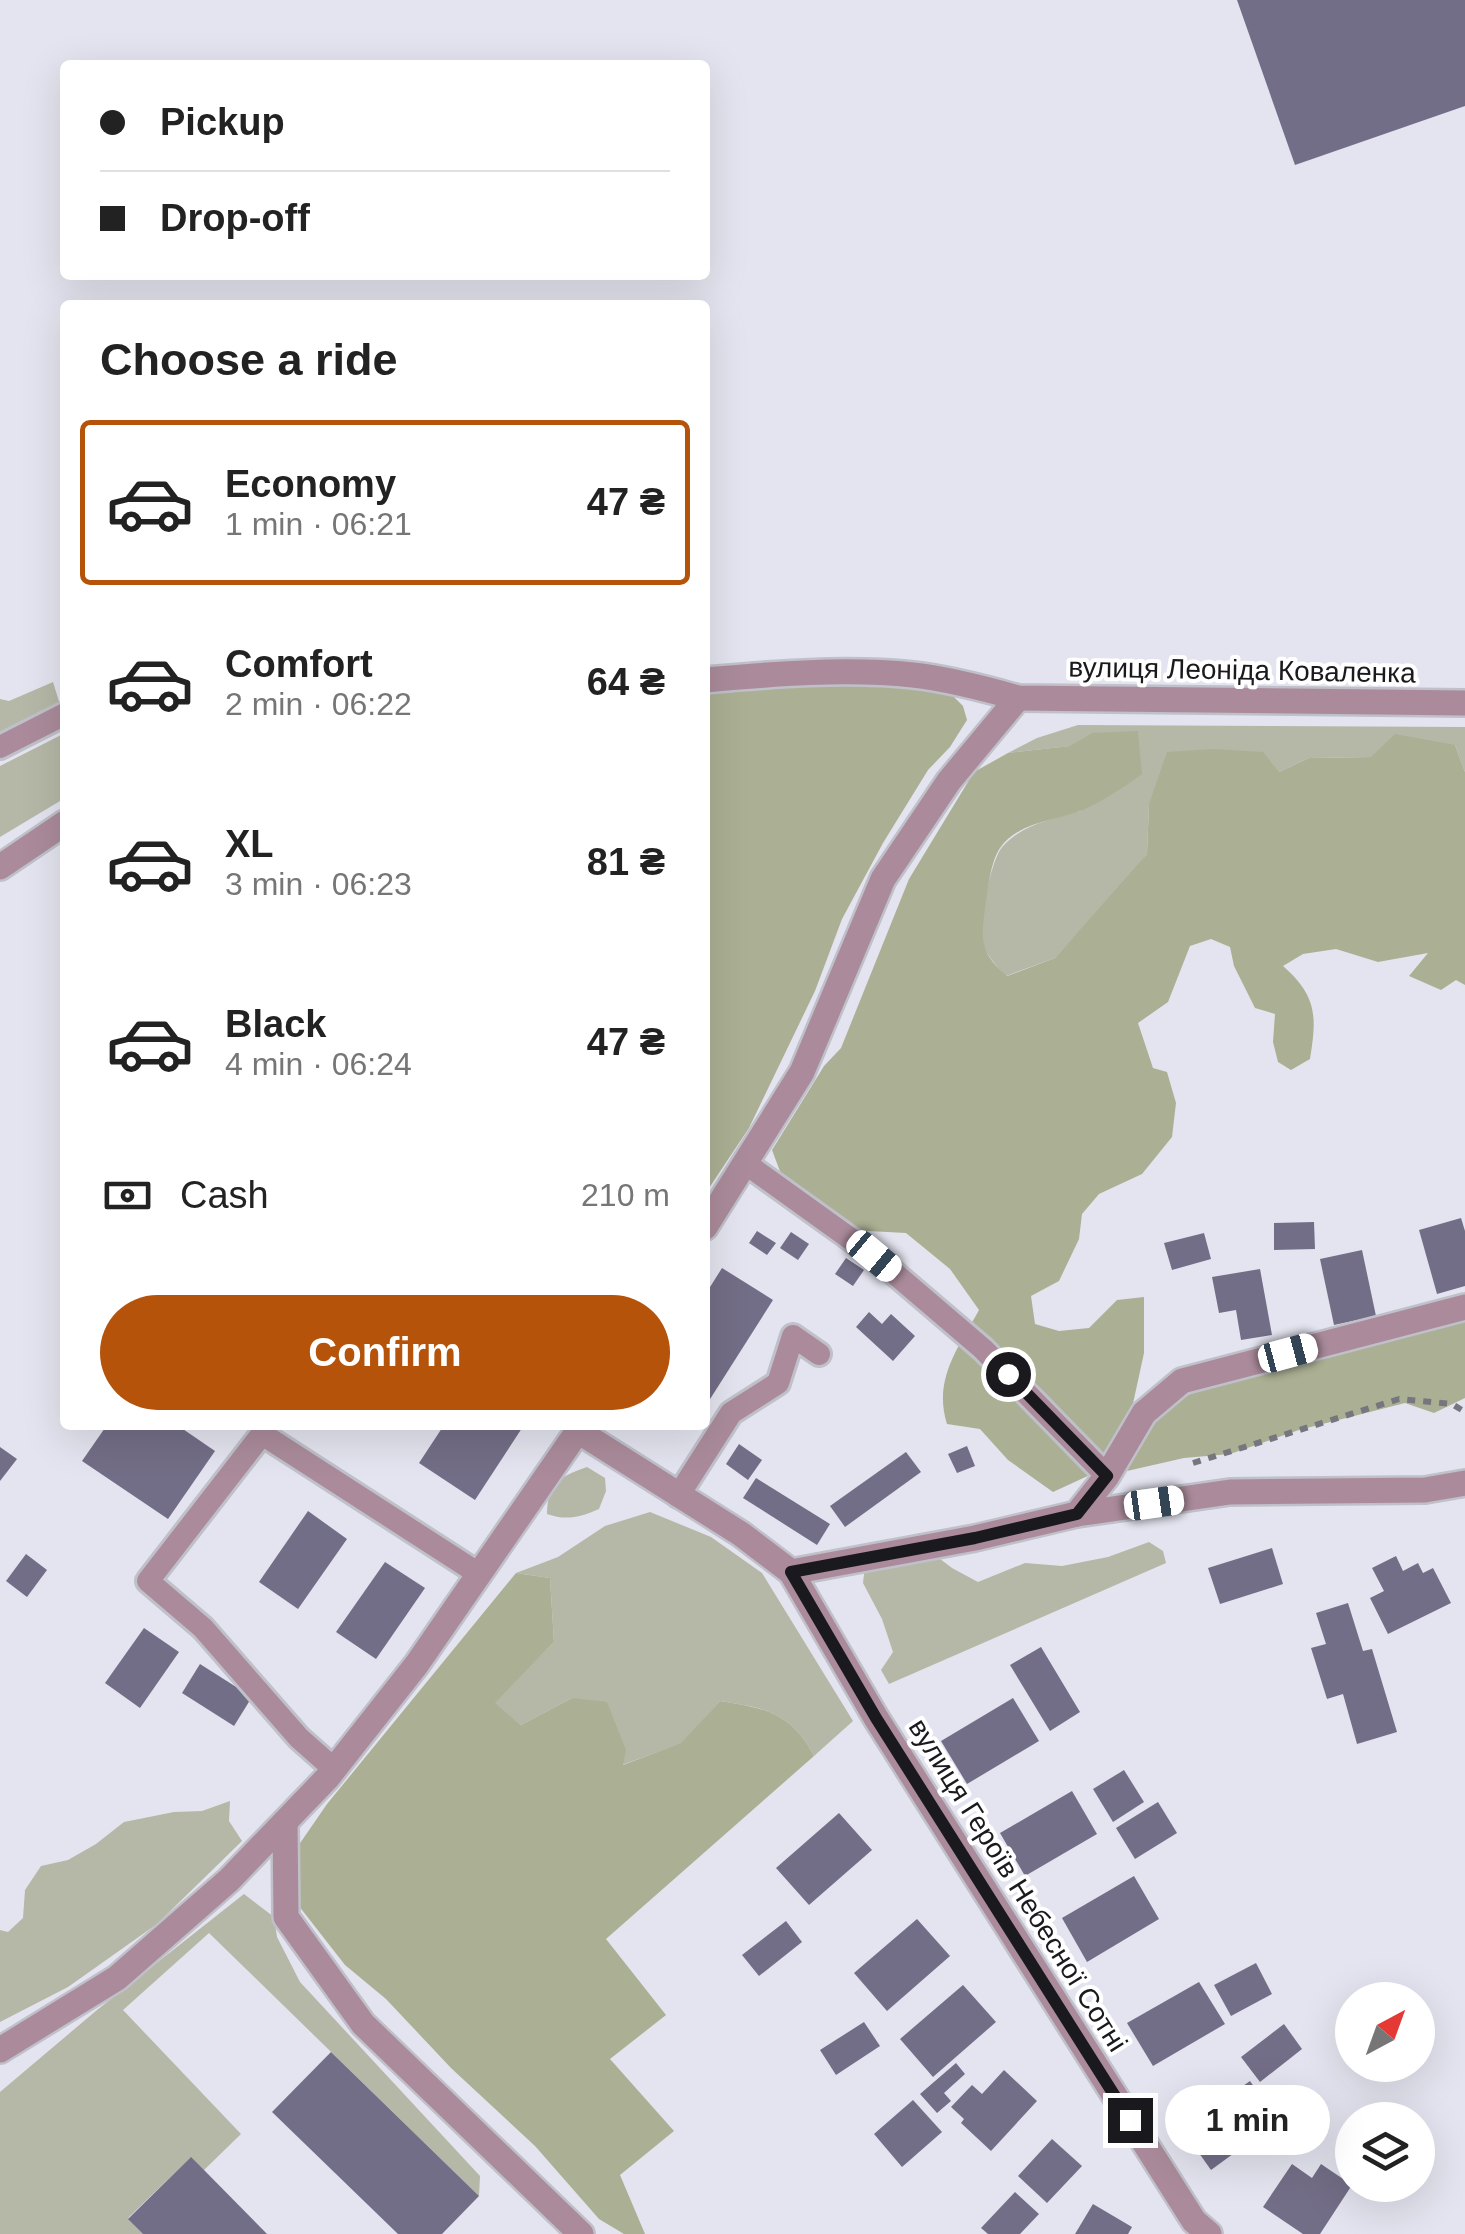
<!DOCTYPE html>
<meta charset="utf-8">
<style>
:root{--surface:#fff;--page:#f2f2f2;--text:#222;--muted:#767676;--line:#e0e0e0;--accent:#b45309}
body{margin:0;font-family:Arial,sans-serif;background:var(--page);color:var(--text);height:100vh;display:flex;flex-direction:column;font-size:38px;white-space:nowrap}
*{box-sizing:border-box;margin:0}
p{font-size:32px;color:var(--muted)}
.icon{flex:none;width:55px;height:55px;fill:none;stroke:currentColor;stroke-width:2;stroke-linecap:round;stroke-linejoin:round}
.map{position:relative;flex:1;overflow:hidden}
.details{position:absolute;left:60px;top:300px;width:650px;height:1130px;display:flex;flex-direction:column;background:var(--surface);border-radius:10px;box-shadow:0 10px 40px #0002}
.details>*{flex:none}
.top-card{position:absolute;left:60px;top:60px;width:650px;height:220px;border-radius:10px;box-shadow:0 10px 40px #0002;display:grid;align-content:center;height:220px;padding:0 40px;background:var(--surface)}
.needle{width:65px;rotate:41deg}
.fabs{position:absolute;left:1335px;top:1982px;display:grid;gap:20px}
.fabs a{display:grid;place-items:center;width:100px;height:100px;border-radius:50%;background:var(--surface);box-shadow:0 10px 40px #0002;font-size:50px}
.end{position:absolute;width:45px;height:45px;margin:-22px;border:12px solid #1a1a1e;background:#fff;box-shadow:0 0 0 5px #fff}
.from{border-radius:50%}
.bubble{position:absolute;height:70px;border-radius:35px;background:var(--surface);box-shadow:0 10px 40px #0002;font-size:32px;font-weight:600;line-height:70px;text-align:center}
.car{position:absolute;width:30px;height:60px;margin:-30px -15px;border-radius:12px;box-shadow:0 0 8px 2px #0007;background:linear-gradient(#fff 24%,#345 0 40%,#fff 0 76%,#345 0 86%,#fff 0)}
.top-card b{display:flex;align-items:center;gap:35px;height:95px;font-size:38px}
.top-card b+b{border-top:2px solid var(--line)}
.top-card i{width:25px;height:25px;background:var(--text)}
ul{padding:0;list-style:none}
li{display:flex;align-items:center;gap:30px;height:165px;margin:0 20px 15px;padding:0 20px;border:5px solid transparent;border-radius:10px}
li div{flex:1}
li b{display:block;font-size:38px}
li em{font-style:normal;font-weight:600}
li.selected{border-color:var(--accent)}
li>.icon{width:90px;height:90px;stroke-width:1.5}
h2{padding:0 40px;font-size:45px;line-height:120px}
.pay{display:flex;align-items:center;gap:25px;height:110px;padding:0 40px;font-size:38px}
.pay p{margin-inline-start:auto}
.action{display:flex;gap:20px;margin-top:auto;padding:20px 40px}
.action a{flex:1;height:115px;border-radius:60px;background:var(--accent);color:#fff;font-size:40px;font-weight:600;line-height:115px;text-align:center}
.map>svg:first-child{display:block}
</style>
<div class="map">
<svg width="1465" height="2234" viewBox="0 0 1465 2234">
<rect width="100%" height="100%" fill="#e3e4ef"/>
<g fill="#b5b8a6">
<path d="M53 682 61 708 0 737V699L9 701Z"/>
<path d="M1078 725 1465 727V772L1455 745 1371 757 1309 758 1279 772 1149 804 1147 854 1128 878 1055 958 1006 976C997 967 982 950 981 937 980 919 991 858 1003 846 1023 824 1053 819 1081 811L1091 733 1071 746 1008 753 1037 738Z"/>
<path d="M65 733V798L0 837V766Z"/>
<path d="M587 1467 605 1478 606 1491 599 1509C581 1517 566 1521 547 1514 547 1485 560 1476 587 1467Z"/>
<path d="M650 1512 711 1537 762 1573 853 1721 814 1756C792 1713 766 1708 720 1701L682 1743 622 1765 572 1698 521 1725 494 1703 554 1642 550 1578 516 1573 558 1557 605 1526Z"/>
<path d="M1149 1542 1163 1551 1166 1563 889 1684 881 1670 893 1652 882 1619 863 1583 865 1566 935 1555 952 1568 978 1582 1025 1563 1062 1566 1108 1557Z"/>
<path d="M230 1801 229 1821 242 1841 157 1924 68 1987 0 2022V1930L8 1932 23 1918 25 1890 41 1866 68 1860 96 1844 124 1822 174 1812 202 1811Z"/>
<path d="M244 1894 274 1917 277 1937 300 1982 480 2176 479 2196 209 1933 123 2010 241 2134 204 2170 190 2158 128 2218 143 2234H0V2092L97 2010Z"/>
</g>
<g fill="#abb094">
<path d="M862 682 945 688 963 706 967 720 950 747 928 770 883 843 842 919 815 991 749 1128 705 1194V688Z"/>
<path d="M1138 731 1142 774C1123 788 1104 800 1083 810 1056 821 1019 821 1000 848 990 863 988 890 985 908 981 940 980 953 1007 976L1055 958 1147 854 1149 804 1167 752 1215 749 1263 752 1279 772 1309 758 1371 757 1395 734 1455 745 1465 772V985L1456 980 1441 990 1409 976 1428 953 1378 962 1336 949 1303 954 1283 966C1317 996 1317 1016 1310 1059L1291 1070 1278 1062 1273 1042 1275 1014 1255 1008 1234 966 1230 947 1211 939 1190 946 1168 1002 1138 1023 1153 1068 1167 1072 1176 1103 1172 1137 1142 1174 1099 1194 1082 1214 1079 1239 1059 1281 1031 1296 1035 1324 1059 1331 1089 1328 1117 1300 1144 1297V1353L1129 1422 1092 1474 1053 1492 1008 1460 980 1429 947 1424C933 1380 958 1348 979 1310L950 1269 906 1233 849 1230 781 1174 772 1150 824 1066 841 1048 909 879 974 772 1008 753 1070 746 1091 733Z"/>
<path d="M1465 1317V1398L1434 1413 1405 1403 1299 1430 1230 1454 1184 1458 1127 1471 1144 1432 1185 1396 1222 1383Z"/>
<path d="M516 1573 550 1578 554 1642 495 1703 521 1725 572 1698 607 1702 626 1750 623 1765 681 1743 720 1701C765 1708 792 1713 814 1756L606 1939 666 2015 610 2059 674 2131 620 2175 645 2234H624L599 2219 535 2146 451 2068 386 1999 345 1965 295 1901 296 1849 327 1804Z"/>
</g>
<g fill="#736e87">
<path d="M1237 0H1465V106L1295 165Z"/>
<path d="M1461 1218 1465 1231V1286L1437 1294 1419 1230Z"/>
<path d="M1314 1222 1315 1249 1274 1250V1223Z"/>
<path d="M757 1231 776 1243 767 1255 749 1243Z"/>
<path d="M791 1232 809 1244 798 1260 780 1248Z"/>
<path d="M1204 1233 1211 1259 1172 1270 1164 1243Z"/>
<path d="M1362 1250 1376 1316 1334 1325 1320 1259Z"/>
<path d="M846 1258 864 1270 853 1286 835 1274Z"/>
<path d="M722 1268 773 1300 705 1407V1295Z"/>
<path d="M1260 1269 1272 1335 1241 1340 1236 1310 1219 1313 1212 1277Z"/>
<path d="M869 1312 882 1324 891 1314 915 1336 893 1361 856 1327Z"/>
<path d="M107 1425H177L215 1451 168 1519 82 1461Z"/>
<path d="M444 1425H524L475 1500 419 1463Z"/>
<path d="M739 1444 762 1460 748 1480 726 1464Z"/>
<path d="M967 1446 975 1466 957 1473 948 1454Z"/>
<path d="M0 1447 17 1459 0 1481Z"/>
<path d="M906 1452 921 1472 845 1527 830 1506Z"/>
<path d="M756 1478 830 1524 817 1545 743 1498Z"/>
<path d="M308 1511 347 1539 298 1609 259 1582Z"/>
<path d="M1272 1548 1283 1584 1220 1604 1208 1568Z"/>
<path d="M26 1554 47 1570 27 1597 6 1581Z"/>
<path d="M1396 1556 1403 1571 1418 1563 1423 1573 1433 1568 1451 1603 1388 1634 1370 1598 1384 1591 1372 1568Z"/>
<path d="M385 1562 425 1588 376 1659 336 1632Z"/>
<path d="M1348 1603 1363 1651 1372 1649 1397 1732 1357 1744 1343 1694 1327 1699 1311 1648 1326 1644 1316 1613Z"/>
<path d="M144 1628 179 1652 140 1708 105 1683Z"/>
<path d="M1041 1647 1080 1712 1050 1731 1010 1665Z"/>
<path d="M200 1664 252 1697 234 1726 182 1693Z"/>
<path d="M1013 1698 1039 1741 967 1784 941 1741Z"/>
<path d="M1124 1770 1144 1802 1113 1822 1093 1789Z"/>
<path d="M1072 1791 1097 1834 1025 1876 1000 1833Z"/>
<path d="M1158 1802 1177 1833 1135 1859 1116 1828Z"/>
<path d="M839 1813 872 1850 809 1905 776 1868Z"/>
<path d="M1134 1876 1159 1919 1087 1962 1062 1918Z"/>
<path d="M917 1919 950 1956 887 2011 854 1973Z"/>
<path d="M786 1921 802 1942 759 1976 742 1955Z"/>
<path d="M1256 1963 1272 1994 1231 2016 1214 1985Z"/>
<path d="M1199 1982 1225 2024 1153 2066 1127 2023Z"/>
<path d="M963 1985 996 2022 933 2077 900 2039Z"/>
<path d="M864 2022 880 2046 836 2075 820 2050Z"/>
<path d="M1284 2024 1302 2049 1260 2082 1241 2057Z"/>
<path d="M331 2052 479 2196 442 2234H398L272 2112Z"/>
<path d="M956 2063 965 2074 944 2093 951 2101 937 2113 920 2094Z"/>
<path d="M1004 2070 1037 2101 991 2151 961 2123 964 2119 951 2107 972 2085 982 2094Z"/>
<path d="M1250 2081 1278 2121 1211 2170 1182 2129Z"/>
<path d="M913 2100 942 2132 902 2167 874 2134Z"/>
<path d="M1052 2139 1082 2166 1047 2203 1018 2176Z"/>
<path d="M191 2157 204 2170 267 2234H143L128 2219Z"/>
<path d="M1292 2164 1312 2178 1321 2164 1352 2185 1320 2234H1303L1263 2207Z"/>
<path d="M1015 2192 1039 2214 1020 2234H988L981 2228Z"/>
<path d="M1093 2204 1132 2227 1128 2234H1075Z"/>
</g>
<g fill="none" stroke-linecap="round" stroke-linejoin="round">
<g stroke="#bfc0c9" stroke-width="28">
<g id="lane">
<path d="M0 747 65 714"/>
<path d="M745 1163 873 1255 983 1349 1107 1476"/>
<path d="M678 1496 731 1413 778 1383 793 1336 819 1354"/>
<path d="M334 1769 299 1738 203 1628 148 1581 262 1434 479 1574"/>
</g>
</g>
<g stroke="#bfc0c9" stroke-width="30">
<g id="street">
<path d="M705 680C773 674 845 668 913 675 949 679 983 688 1018 698L1465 703"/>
<path d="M0 867 65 823"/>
<path d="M705 1227 802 1072 883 879 949 781 1018 698"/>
<path d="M578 1431 741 1534 791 1572 876 1718 1194 2221 1209 2234"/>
<path d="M1077 1514 1230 1492 1425 1490 1465 1483"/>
<path d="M791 1572 975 1538 1077 1514 1107 1476 1144 1413 1182 1381 1465 1307"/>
<path d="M285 1822 286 1917 363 2024 581 2234"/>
<path d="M0 2050 117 1978 229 1880 328 1777 417 1664 582 1425"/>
</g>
</g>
<path stroke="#76777e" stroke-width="6" stroke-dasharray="8 8" stroke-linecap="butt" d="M1193 1463 1399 1399 1452 1404 1465 1412"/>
<use href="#lane" stroke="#ab8b9b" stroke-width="22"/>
<use href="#street" stroke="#ab8b9b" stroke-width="25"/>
</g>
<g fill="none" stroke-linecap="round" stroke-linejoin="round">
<path stroke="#1a1a1e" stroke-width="12" d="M1008 1374 1107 1476 1077 1514 975 1538 791 1572 876 1718 1130 2120"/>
</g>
<g text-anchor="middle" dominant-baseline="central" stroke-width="8" stroke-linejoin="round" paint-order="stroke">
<g font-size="28" fill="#1a1a1e" stroke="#fff">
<text transform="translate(1242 670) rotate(1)">вулиця Леоніда Коваленка</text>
<text transform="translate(1018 1885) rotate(58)">вулиця Героїв Небесної Сотні</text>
</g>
</g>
</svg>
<div class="fabs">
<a><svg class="needle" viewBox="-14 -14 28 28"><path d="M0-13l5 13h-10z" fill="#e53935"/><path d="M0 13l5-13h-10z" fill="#767676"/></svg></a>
<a><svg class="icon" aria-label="layers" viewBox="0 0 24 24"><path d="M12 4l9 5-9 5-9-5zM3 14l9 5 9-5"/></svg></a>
</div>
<i class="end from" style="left:1008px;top:1374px"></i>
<i class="end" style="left:1130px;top:2120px"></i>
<div class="bubble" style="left:1165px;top:2085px;width:165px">1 min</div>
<i class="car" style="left:874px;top:1256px;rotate:130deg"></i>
<i class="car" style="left:1288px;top:1353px;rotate:75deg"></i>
<i class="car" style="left:1154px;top:1503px;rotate:82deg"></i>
<div class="top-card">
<b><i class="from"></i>Pickup</b>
<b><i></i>Drop-off</b>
</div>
<section class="details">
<h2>Choose a ride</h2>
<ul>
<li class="selected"><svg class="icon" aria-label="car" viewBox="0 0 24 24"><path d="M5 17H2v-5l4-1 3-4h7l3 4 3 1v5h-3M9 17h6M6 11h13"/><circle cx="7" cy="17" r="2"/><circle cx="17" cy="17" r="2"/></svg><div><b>Economy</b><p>1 min · 06:21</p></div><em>47 ₴</em></li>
<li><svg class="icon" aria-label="car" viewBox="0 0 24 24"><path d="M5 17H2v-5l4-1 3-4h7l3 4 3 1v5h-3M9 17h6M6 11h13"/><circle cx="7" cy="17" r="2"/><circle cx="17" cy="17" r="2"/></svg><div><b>Comfort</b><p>2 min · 06:22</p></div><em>64 ₴</em></li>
<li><svg class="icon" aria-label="car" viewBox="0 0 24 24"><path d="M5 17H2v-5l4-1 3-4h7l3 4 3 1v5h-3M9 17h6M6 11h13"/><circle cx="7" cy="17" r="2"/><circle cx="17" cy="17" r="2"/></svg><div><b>XL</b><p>3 min · 06:23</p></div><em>81 ₴</em></li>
<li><svg class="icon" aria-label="car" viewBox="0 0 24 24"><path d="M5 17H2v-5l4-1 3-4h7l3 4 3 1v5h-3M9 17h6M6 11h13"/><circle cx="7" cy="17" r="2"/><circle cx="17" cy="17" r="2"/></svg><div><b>Black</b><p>4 min · 06:24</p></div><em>47 ₴</em></li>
</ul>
<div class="pay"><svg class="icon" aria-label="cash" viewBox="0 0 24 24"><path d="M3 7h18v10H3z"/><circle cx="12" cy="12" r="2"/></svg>Cash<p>210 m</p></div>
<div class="action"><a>Confirm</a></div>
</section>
</div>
